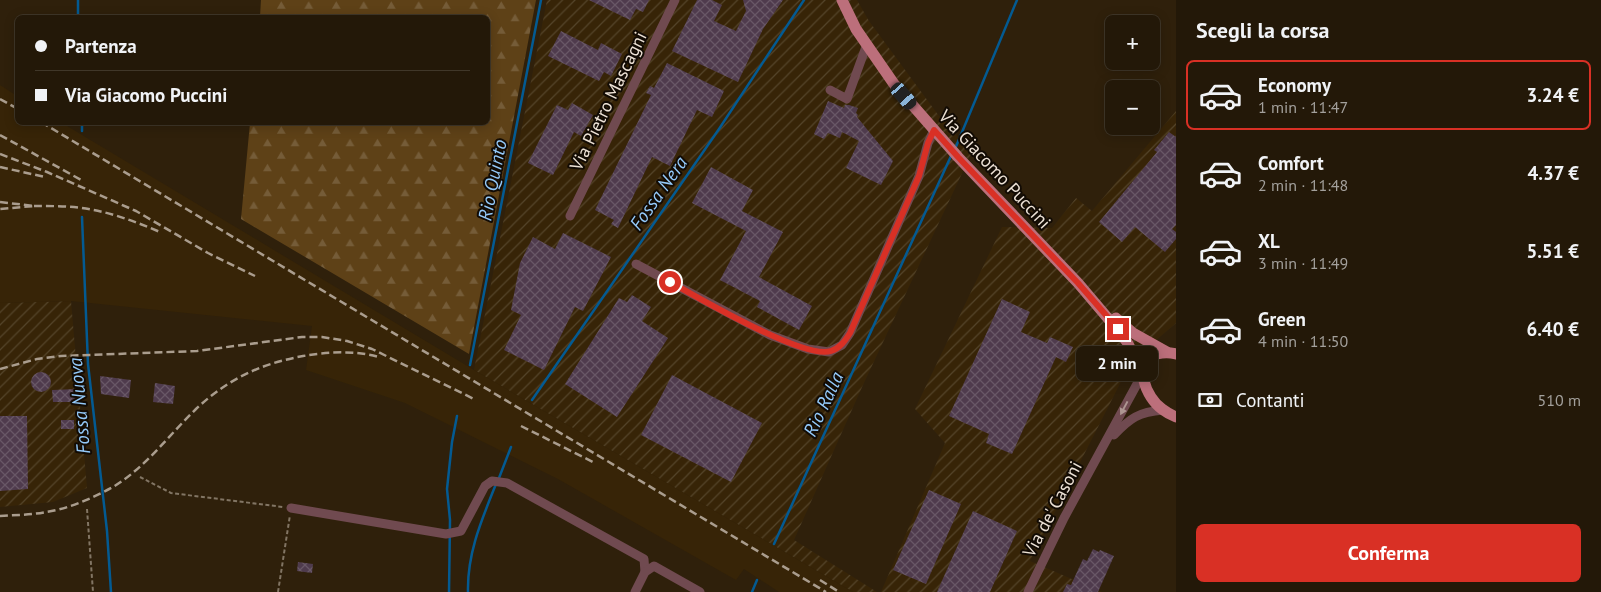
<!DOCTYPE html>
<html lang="it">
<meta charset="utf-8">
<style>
:root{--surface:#231808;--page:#2f2516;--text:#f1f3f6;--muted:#a3a09c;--line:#403729;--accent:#d93025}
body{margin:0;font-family:"PT Sans",sans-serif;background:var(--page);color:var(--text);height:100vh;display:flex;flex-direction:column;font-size:19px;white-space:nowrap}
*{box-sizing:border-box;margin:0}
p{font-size:16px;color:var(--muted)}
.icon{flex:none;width:28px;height:28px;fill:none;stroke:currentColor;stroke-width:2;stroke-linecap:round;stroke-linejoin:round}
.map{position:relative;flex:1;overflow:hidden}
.side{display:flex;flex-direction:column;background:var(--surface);width:425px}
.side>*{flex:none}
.guide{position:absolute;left:15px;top:15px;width:475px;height:110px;border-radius:8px;box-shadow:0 2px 12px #0003,0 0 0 1px var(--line);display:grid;align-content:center;height:110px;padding:0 20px;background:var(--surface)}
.controls{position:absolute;left:1105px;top:15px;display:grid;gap:10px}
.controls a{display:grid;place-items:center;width:55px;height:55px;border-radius:8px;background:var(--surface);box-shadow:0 2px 12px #0003,0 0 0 1px var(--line);font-size:25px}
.end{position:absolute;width:22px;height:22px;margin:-11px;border:6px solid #d93025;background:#fff;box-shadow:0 0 0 2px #fff}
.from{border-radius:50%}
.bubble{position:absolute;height:35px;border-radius:8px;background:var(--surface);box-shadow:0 2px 12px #0003,0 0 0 1px var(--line);font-size:16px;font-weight:700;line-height:35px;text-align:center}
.car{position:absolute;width:15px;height:30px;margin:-15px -8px;border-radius:6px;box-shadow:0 0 4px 1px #0007;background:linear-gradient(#222 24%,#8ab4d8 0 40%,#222 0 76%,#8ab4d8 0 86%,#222 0)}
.guide b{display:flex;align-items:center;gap:18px;height:48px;font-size:19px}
.guide b+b{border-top:1px solid var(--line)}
.guide i{width:12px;height:12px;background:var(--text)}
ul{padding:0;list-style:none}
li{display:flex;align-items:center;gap:15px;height:70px;margin:0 10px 8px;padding:0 10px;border:2px solid transparent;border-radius:8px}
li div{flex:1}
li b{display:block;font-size:19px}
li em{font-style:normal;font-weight:700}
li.selected{border-color:var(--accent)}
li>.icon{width:45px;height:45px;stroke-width:1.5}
h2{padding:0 20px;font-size:22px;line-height:60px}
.pay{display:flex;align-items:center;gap:12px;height:55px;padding:0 20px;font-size:19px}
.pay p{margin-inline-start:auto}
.action{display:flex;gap:10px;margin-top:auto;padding:10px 20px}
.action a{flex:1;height:58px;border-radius:8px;background:var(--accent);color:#fff;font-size:20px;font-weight:700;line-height:58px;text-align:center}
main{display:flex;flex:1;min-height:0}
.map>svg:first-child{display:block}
</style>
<main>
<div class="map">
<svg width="1176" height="592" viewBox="0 0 1176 592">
<defs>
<pattern id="industrial-furrows" width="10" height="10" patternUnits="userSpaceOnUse" patternTransform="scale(1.25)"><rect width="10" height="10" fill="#372407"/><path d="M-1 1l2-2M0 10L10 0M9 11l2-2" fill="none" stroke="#54442a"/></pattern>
<pattern id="forest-firs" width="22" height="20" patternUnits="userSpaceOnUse" patternTransform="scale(1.25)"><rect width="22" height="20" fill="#5e4117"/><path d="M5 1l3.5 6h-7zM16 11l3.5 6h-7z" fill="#755c38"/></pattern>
<pattern id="building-cross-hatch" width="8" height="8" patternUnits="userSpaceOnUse" patternTransform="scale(1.25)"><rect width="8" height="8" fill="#4f3b4d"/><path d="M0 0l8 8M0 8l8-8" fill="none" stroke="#685766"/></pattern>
</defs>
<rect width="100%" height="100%" fill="#2f200b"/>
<g fill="url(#industrial-furrows)">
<path d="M547 0H857L869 21 939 116 972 152 863 385 794 540 877 592H853L474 370Z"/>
<path d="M1176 111V323L1131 362 1030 561 1102 592H881L945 443 915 409 1002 227 1052 228 1076 198 1092 211Z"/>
<path d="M71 301 87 488 53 502 0 507V303Z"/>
</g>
<path fill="#372407" d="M0 85 17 96 18 122 62 123 474 370 853 592H779L744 569 736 580 558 479 405 403 306 370 312 326 71 301 0 303Z"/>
<path fill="url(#forest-firs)" d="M261 0H536L469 354 241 219 250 123 488 122V18L260 17Z"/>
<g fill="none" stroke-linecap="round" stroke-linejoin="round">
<g stroke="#035a92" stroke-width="2.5">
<path d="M78 0V18"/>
<path d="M82 122V131"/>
<path d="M955 149 1017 0"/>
<path d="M82 217 88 364 107 531 111 592"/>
<path d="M470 365 541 0"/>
<path d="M532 400 719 129 804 0"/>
<path d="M499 478 511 447"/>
<path d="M774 544 951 156"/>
<path d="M449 592 450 520 447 489 452 442 457 416"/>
<path d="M468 592C467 553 482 519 496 484"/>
<path d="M752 592 757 580"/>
</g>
</g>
<g fill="url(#building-cross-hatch)">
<path d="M589 0H649L643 12 636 9 630 20Z"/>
<path d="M697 0H712L722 5 714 21 736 31 746 11 743 0H783L763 29 738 82 672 51Z"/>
<path d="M561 31 598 50 601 43 622 54 611 76 604 72 599 81 548 56Z"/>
<path d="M667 63 724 91 712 117 697 110 670 166 652 157 618 228 611 224 614 220 595 210 651 95 646 93 650 86 654 88Z"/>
<path d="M828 101 844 108 845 105H849L858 108 856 113 858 115 857 117 893 161 881 185 846 168 859 141 842 132 840 138 828 133 824 139 814 134Z"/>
<path d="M572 103 593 115 581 136 574 132 553 175 528 163 557 105 568 110Z"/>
<path d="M1169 132 1176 137V225L1172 229 1176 232V239L1165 252 1135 227 1122 242 1099 222 1157 152 1154 150Z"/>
<path d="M711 167 753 190 742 211 783 232 759 277 812 306 799 330 757 307 760 301 720 280 746 231 692 203Z"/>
<path d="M563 233 611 257 583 311 575 307 544 370 504 350 521 315 511 310 520 263 533 237 555 249Z"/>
<path d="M632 295 651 307 642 321 668 338 617 417 565 384 619 298 627 302Z"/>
<path d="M1002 299 1030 312 1021 332 1047 343 1050 337 1073 347 1066 362 1056 357 1012 454 986 443 989 434 949 416Z"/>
<circle cx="41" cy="382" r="10"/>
<path d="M672 375 762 423 731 482 641 435Z"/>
<path d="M100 376 131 380 129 398 101 394Z"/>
<path d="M155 383 175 386 173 404 153 402Z"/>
<path d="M77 389V402H53L52 390Z"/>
<path d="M0 416H27L28 489 0 491Z"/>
<rect x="61" y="420" width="13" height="9"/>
<path d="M929 490 961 504 926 584 893 570Z"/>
<path d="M973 511 1017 531 990 592H937Z"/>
<path d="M1093 549 1099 552 1100 550 1114 556 1098 592H1063L1067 584 1071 585 1083 559 1087 561Z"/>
<path d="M298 562 313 564 312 573 297 571Z"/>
</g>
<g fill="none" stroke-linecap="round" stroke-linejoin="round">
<g stroke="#827564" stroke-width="2" stroke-dasharray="4 2.5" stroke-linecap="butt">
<path d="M140 477 171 493 283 507"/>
<path d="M87 509 93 592"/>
<path d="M278 592 290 515"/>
</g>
<g stroke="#704a50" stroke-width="9">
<path d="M830 90 847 99 867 44"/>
<path d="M570 216 675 0"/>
<path d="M636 264 770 335 808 349 829 352 842 345 850 333 919 176 928 143 934 130"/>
<path d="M1114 435C1130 418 1139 412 1163 410"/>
<path d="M291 508 446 534 461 531 485 486 492 481 507 483 644 559 645 572"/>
<path d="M635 592 645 572 654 566 700 592"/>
<path d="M1028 592 1064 518 1143 373"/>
</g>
<g stroke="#bc6f7b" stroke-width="11">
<path d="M842 0 856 29 894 84 958 157 1078 283 1117 329 1127 342 1143 373"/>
<path d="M1116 318 1133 333 1167 352"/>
<path d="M1176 354C1169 352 1164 352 1157 354 1132 365 1146 397 1162 409 1166 412 1171 415 1176 417"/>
</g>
<g stroke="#aa9d8e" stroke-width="2.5" stroke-dasharray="8 4" stroke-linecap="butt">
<path d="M0 99 18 109"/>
<path d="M41 122 826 592"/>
<path d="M0 135 83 181"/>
<path d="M0 154 47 172 136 211 208 253 255 276"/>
<path d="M0 167 45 177"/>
<path d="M0 202 34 206 0 209"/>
<path d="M34 206C47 206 61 206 74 207 104 210 132 220 160 232"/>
<path d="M0 369 37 359 61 356 197 351 302 337H322L347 341 372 349 474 399"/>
<path d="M521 426 595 463"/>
<path d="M0 516C15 515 31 515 46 512 68 509 93 498 113 487 146 467 168 436 196 409 228 379 260 364 303 356 327 352 355 350 379 357"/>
<path d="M820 580 839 592"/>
</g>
</g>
<defs><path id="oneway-solid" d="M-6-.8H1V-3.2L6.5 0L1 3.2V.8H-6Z" transform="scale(1.25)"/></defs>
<use fill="#ae9692" href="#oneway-solid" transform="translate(1124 408) rotate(118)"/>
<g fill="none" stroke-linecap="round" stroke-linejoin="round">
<path stroke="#d93025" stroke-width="6" d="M670 282C697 297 804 360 831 351 840 348 845 341 850 333L919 176 928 143 934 130 958 157 1078 283 1118 329"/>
</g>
<g text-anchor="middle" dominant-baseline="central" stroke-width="4" stroke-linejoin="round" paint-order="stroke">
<g font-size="18" fill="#ece1d5" stroke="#120b04">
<text transform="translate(608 101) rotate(-64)">Via Pietro Mascagni</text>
<text transform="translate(995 169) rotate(47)">Via Giacomo Puccini</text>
<text transform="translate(1052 509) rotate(-62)">Via de' Casoni</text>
</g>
<g font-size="19" font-style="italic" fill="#94c9f9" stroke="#120b04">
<text transform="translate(492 180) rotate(-79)">Rio Quinto</text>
<text transform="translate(658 193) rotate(-55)">Fossa Nera</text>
<text transform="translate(823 404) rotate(-65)">Rio Ralla</text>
<text transform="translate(79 406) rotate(-95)">Fossa Nuova</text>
</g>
</g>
</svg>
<div class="controls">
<a>+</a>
<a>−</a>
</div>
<i class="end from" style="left:670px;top:282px"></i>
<i class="end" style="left:1118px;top:329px"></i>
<div class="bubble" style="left:1076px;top:346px;width:82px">2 min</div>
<i class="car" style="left:904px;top:96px;rotate:139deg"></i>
<div class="guide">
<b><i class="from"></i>Partenza</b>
<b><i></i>Via Giacomo Puccini</b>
</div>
</div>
<section class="side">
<h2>Scegli la corsa</h2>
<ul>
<li class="selected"><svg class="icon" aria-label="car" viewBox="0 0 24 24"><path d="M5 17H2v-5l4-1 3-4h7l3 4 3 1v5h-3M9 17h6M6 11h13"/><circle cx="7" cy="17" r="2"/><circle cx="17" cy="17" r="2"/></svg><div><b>Economy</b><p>1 min · 11:47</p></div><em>3.24 €</em></li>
<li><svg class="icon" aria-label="car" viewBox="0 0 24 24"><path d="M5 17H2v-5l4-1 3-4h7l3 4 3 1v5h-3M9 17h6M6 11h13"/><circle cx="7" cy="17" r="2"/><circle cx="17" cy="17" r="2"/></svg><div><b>Comfort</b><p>2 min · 11:48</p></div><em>4.37 €</em></li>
<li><svg class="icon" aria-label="car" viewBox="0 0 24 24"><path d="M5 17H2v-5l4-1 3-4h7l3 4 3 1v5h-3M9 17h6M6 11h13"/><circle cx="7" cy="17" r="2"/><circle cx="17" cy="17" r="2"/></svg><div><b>XL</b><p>3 min · 11:49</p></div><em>5.51 €</em></li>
<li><svg class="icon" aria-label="car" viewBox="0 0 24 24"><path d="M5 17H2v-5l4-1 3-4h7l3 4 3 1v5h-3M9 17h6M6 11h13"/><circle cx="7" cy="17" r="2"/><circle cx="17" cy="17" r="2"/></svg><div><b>Green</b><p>4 min · 11:50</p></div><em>6.40 €</em></li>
</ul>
<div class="pay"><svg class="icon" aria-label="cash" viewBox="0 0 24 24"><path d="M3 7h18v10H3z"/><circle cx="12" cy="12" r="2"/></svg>Contanti<p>510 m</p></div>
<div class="action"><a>Conferma</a></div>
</section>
</main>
